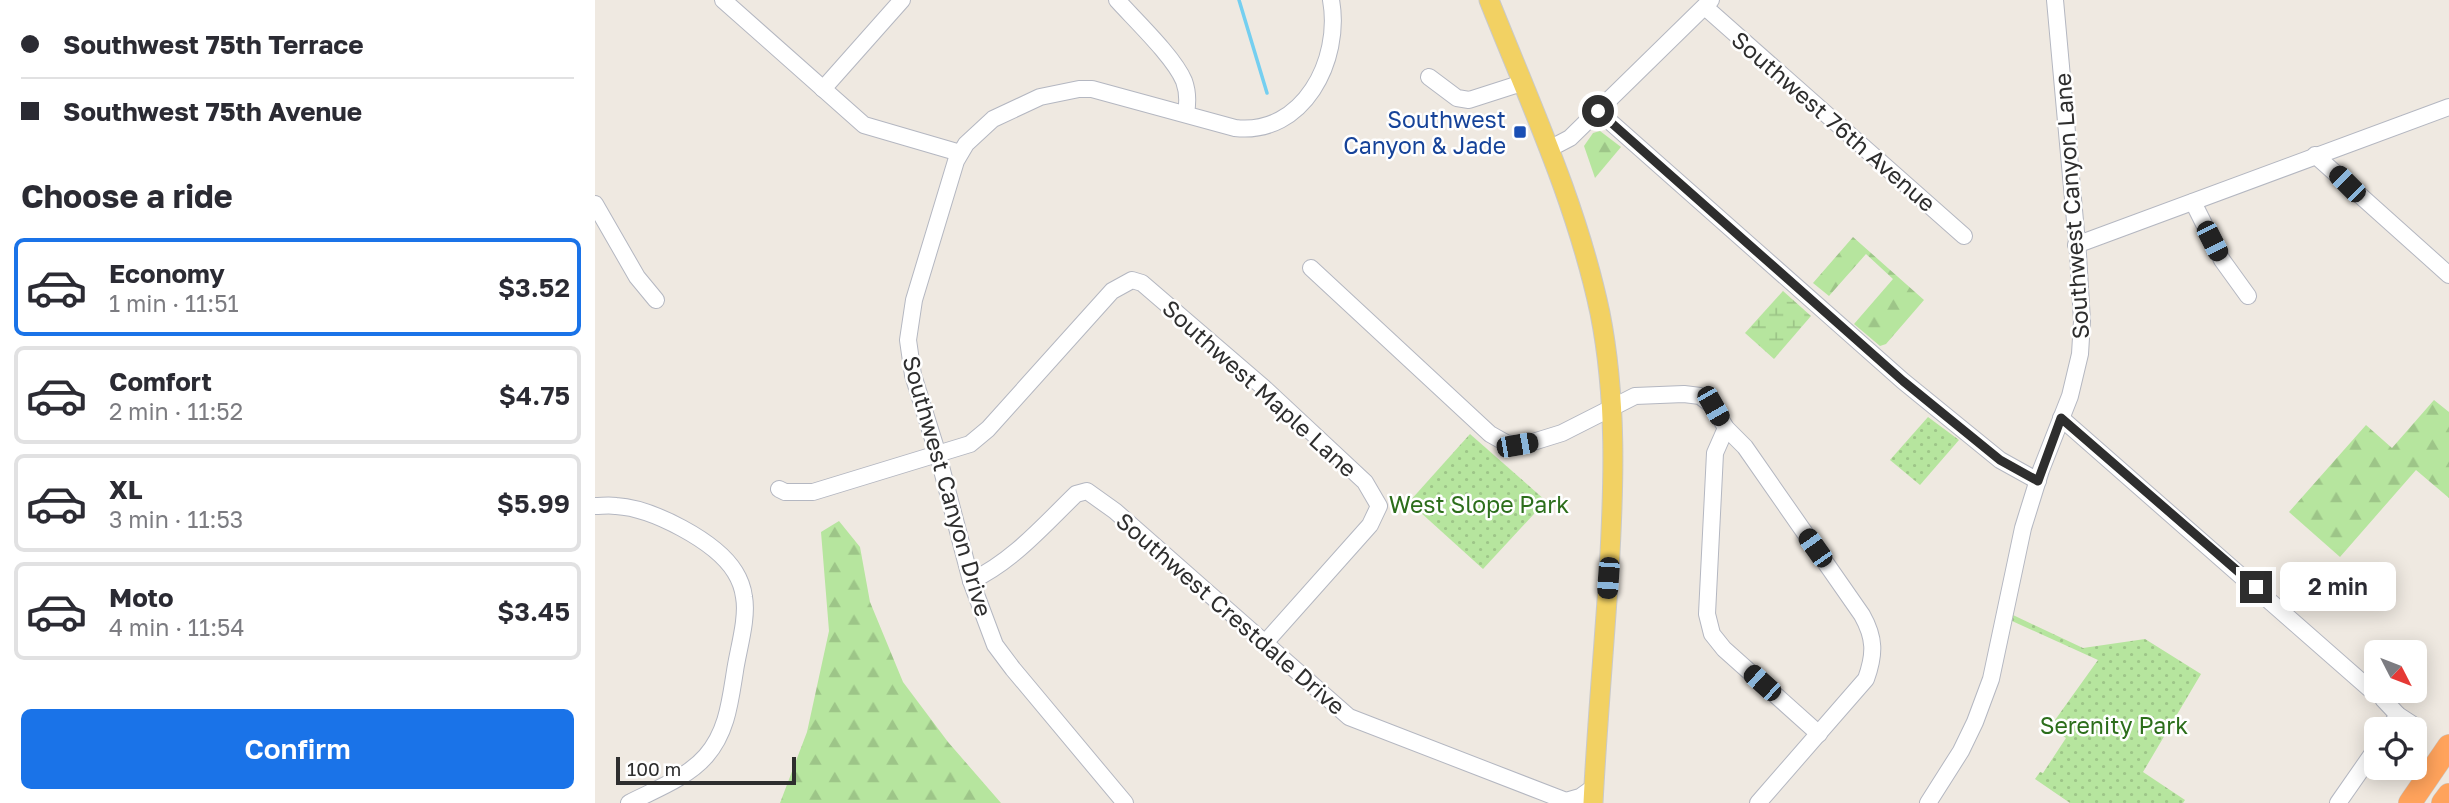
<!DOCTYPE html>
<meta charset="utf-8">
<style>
:root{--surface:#fff;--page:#f7f7f7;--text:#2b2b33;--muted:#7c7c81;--line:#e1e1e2;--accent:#1a73e8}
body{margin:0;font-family:"Golos Text",sans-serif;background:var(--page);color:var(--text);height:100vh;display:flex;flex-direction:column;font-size:26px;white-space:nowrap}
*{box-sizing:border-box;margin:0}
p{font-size:23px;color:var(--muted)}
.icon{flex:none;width:38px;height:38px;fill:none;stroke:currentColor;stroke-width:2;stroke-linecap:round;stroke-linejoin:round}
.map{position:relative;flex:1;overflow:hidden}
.side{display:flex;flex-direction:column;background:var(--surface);width:595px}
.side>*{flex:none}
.banner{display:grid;align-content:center;height:154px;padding:0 21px;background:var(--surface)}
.needle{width:46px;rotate:132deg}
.fabs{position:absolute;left:1769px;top:640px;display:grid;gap:14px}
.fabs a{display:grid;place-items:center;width:63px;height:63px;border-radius:10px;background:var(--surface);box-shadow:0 4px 18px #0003;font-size:35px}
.scale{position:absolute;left:21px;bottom:18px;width:180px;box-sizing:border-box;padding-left:7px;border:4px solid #2e2e2e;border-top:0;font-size:19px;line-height:24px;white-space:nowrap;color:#2e2e2e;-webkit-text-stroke:5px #fff;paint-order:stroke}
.end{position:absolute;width:32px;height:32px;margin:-16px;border:9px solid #2e2e2e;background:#fff;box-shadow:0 0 0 4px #fff}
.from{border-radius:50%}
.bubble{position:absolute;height:49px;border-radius:10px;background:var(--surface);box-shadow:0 4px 18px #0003;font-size:23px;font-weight:600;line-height:49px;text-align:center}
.car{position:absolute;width:21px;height:42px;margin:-21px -10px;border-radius:9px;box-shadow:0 0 5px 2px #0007;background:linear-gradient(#222 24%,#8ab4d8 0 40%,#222 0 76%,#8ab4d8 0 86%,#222 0)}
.banner b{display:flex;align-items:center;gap:24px;height:66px;font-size:26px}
.banner b+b{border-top:2px solid var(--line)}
.banner i{width:18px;height:18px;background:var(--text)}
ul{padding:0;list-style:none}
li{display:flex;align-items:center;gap:21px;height:98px;margin:0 14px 10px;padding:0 7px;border:4px solid var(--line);border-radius:10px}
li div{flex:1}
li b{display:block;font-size:26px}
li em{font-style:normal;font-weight:600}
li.on{border-color:var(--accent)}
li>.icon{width:63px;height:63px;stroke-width:1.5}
h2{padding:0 21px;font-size:32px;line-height:84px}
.cta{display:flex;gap:14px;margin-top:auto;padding:14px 21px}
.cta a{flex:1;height:80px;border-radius:10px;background:var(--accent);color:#fff;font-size:28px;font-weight:600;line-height:80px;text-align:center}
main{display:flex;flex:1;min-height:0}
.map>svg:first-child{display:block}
</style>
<main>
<section class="side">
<div class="banner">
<b><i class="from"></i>Southwest 75th Terrace</b>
<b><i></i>Southwest 75th Avenue</b>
</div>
<h2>Choose a ride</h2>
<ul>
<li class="on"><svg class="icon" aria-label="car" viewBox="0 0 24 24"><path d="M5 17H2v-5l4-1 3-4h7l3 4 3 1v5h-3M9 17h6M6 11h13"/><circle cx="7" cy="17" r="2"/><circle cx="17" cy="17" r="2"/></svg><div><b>Economy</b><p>1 min · 11:51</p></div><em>$3.52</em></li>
<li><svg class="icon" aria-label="car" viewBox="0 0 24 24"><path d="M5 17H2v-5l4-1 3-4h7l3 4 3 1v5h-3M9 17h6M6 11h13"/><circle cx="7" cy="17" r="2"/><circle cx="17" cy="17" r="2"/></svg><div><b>Comfort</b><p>2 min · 11:52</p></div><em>$4.75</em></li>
<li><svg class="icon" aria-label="car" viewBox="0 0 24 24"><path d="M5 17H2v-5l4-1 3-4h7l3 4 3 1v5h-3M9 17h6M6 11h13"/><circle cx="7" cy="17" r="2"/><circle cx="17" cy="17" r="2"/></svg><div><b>XL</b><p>3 min · 11:53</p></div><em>$5.99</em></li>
<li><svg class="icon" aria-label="car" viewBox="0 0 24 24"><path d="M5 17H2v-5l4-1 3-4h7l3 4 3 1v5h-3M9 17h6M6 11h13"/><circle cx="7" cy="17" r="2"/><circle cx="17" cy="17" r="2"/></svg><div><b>Moto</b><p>4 min · 11:54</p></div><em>$3.45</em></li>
</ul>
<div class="cta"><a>Confirm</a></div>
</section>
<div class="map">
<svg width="1854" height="803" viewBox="0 0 1854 803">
<defs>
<pattern id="green-dots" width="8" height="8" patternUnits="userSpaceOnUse" patternTransform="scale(1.75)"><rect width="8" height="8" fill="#b6e59e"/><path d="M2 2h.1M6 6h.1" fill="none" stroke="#9dc588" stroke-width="1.8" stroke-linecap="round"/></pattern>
<pattern id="forest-firs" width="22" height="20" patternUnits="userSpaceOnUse" patternTransform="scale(1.75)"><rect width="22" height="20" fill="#b6e59e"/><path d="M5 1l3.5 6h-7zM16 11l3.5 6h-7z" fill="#9dc588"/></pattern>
<pattern id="wetland-marsh" width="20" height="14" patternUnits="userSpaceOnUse" patternTransform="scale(1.75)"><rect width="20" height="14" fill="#b6e59e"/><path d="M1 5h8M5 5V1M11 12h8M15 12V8" fill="none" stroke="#9dc588"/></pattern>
</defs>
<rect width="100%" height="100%" fill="#efe9e1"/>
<g fill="url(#green-dots)">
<path d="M1333 417 1364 440 1325 485 1295 460Z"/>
<path d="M875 434 951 501 888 569 814 502Z"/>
<path d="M1418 615 1488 648 1550 639 1606 674 1548 772 1590 800 1588 803H1475L1440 779 1445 772 1448 773 1471 738 1455 727 1503 660 1417 621Z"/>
</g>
<g fill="url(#forest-firs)">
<path d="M1005 131 1026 147 1000 178 989 146 998 133Z"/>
<path d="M1258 237 1329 300 1291 344 1285 346 1259 324 1298 279 1271 254 1234 296 1218 283Z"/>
<path d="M1839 400 1854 412V498L1821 470 1745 557 1694 512 1771 425 1797 448Z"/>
<path d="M244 521 265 547 275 602 308 682 353 742 406 803H185L212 732 234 631 226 532Z"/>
</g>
<path fill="url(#wetland-marsh)" d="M1188 291 1216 316 1179 359 1150 333Z"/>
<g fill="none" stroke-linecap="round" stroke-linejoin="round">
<path stroke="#75cff0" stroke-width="3.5" d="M644 0 672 93"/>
<g stroke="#b4b7c1" stroke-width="18">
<g id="minor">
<path d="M128 0 269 125 365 153"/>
<path d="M522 0C540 20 579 57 589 81 593 92 593 102 591 113"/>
<path d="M1110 7 1369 236"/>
<path d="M834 77 862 98 874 100 927 83"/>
<path d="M228 89 307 0"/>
<path d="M1003 111 1308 381 1405 460 1443 481"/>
<path d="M954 149 975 138 1116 0"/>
<path d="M1720 155 1854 275"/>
<path d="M1598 202 1627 260 1653 296"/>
<path d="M0 204 42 277 61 300"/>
<path d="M1481 245 1854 107"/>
<path d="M716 268 895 434 911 443 922 445 938 442 967 433 1040 396 1089 394 1105 396 1118 406 1131 428 1150 447 1267 615C1280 638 1280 654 1271 679L1163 803"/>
<path d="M1466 418 1777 691"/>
<path d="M1131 428 1120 453 1112 614 1117 634 1129 649 1224 734"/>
<path d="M184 489 190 492H218L375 444 393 429 517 291 537 280 547 283 668 387 770 482 784 506 775 525 669 644"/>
<path d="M0 506C7 506 14 505 21 506 57 508 121 541 140 572 145 580 148 589 149 597 153 618 143 650 140 671 135 702 132 732 111 756 92 778 59 790 34 803"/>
<path d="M376 581C418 561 448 526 481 494L492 491 520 511 754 717 971 801 985 797 999 787"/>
<path d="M1788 699 1803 715 1823 728"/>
<path d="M1793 730 1803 715"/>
<path d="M530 803 418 669 400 645 376 581 343 455 318 375 313 340 319 300 361 161 371 144 398 119 445 97 484 89H497L640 128C708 136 747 60 736 0"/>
<path d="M1333 803 1366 751 1380 722 1396 679 1428 528 1446 470 1475 396 1485 354 1487 321 1483 254 1460 0"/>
<path d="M1743 803 1782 747"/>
</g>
</g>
<g stroke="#c9c9c9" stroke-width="21">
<path id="major" d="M894 0C935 103 982 204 1005 313 1022 399 1019 485 1014 571 1009 648 1002 726 998 803"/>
</g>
<g stroke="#c9c9c9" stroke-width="24">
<g id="highway">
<path d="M1815 803 1854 746"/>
<path d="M1848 803 1854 795"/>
</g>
</g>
<use href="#minor" stroke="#fff" stroke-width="16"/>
<use href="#major" stroke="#f2d163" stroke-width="19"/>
<use href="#highway" stroke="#ffa35c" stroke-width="23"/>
</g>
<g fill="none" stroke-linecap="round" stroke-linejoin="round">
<path stroke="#2e2e2e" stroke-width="9" d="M1003 111 1308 381 1405 460 1443 481 1466 418 1661 587"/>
</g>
<rect fill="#1a4fb4" stroke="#fff" stroke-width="2.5" x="918" y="125" width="14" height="14" rx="3.5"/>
<g text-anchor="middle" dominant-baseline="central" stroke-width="5" stroke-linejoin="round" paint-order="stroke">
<g font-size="23" fill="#164399" stroke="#fff" text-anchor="end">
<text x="911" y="119">Southwest<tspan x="911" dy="26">Canyon &amp; Jade</tspan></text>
</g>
<g font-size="23" fill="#2e2e2e" stroke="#fff">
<text transform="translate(1239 121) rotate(41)">Southwest 76th Avenue</text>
<text transform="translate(1476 206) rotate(-94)">Southwest Canyon Lane</text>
<text transform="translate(665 388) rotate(42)">Southwest Maple Lane</text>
<text transform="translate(353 486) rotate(74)">Southwest Canyon Drive</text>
<text transform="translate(636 613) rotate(41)">Southwest Crestdale Drive</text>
</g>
<g font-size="23" fill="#2c6e1b" stroke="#fff">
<text x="884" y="504">West Slope Park</text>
<text x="1519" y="725">Serenity Park</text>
</g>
</g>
</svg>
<div class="fabs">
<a><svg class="needle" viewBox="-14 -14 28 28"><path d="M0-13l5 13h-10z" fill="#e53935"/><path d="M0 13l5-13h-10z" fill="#7c7c81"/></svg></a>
<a><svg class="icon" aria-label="locate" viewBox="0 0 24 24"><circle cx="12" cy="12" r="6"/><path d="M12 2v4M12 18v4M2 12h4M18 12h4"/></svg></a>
</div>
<div class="scale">100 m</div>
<i class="end from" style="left:1003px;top:111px"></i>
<i class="end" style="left:1661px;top:587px"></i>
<div class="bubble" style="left:1685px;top:562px;width:116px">2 min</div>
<i class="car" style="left:1752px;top:184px;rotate:315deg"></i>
<i class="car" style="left:1617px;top:241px;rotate:153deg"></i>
<i class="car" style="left:1118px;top:406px;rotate:150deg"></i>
<i class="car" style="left:922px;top:445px;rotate:80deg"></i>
<i class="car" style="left:1220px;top:548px;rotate:325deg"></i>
<i class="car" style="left:1013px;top:578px;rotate:184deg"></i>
<i class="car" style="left:1167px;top:683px;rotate:312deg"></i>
</div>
</main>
